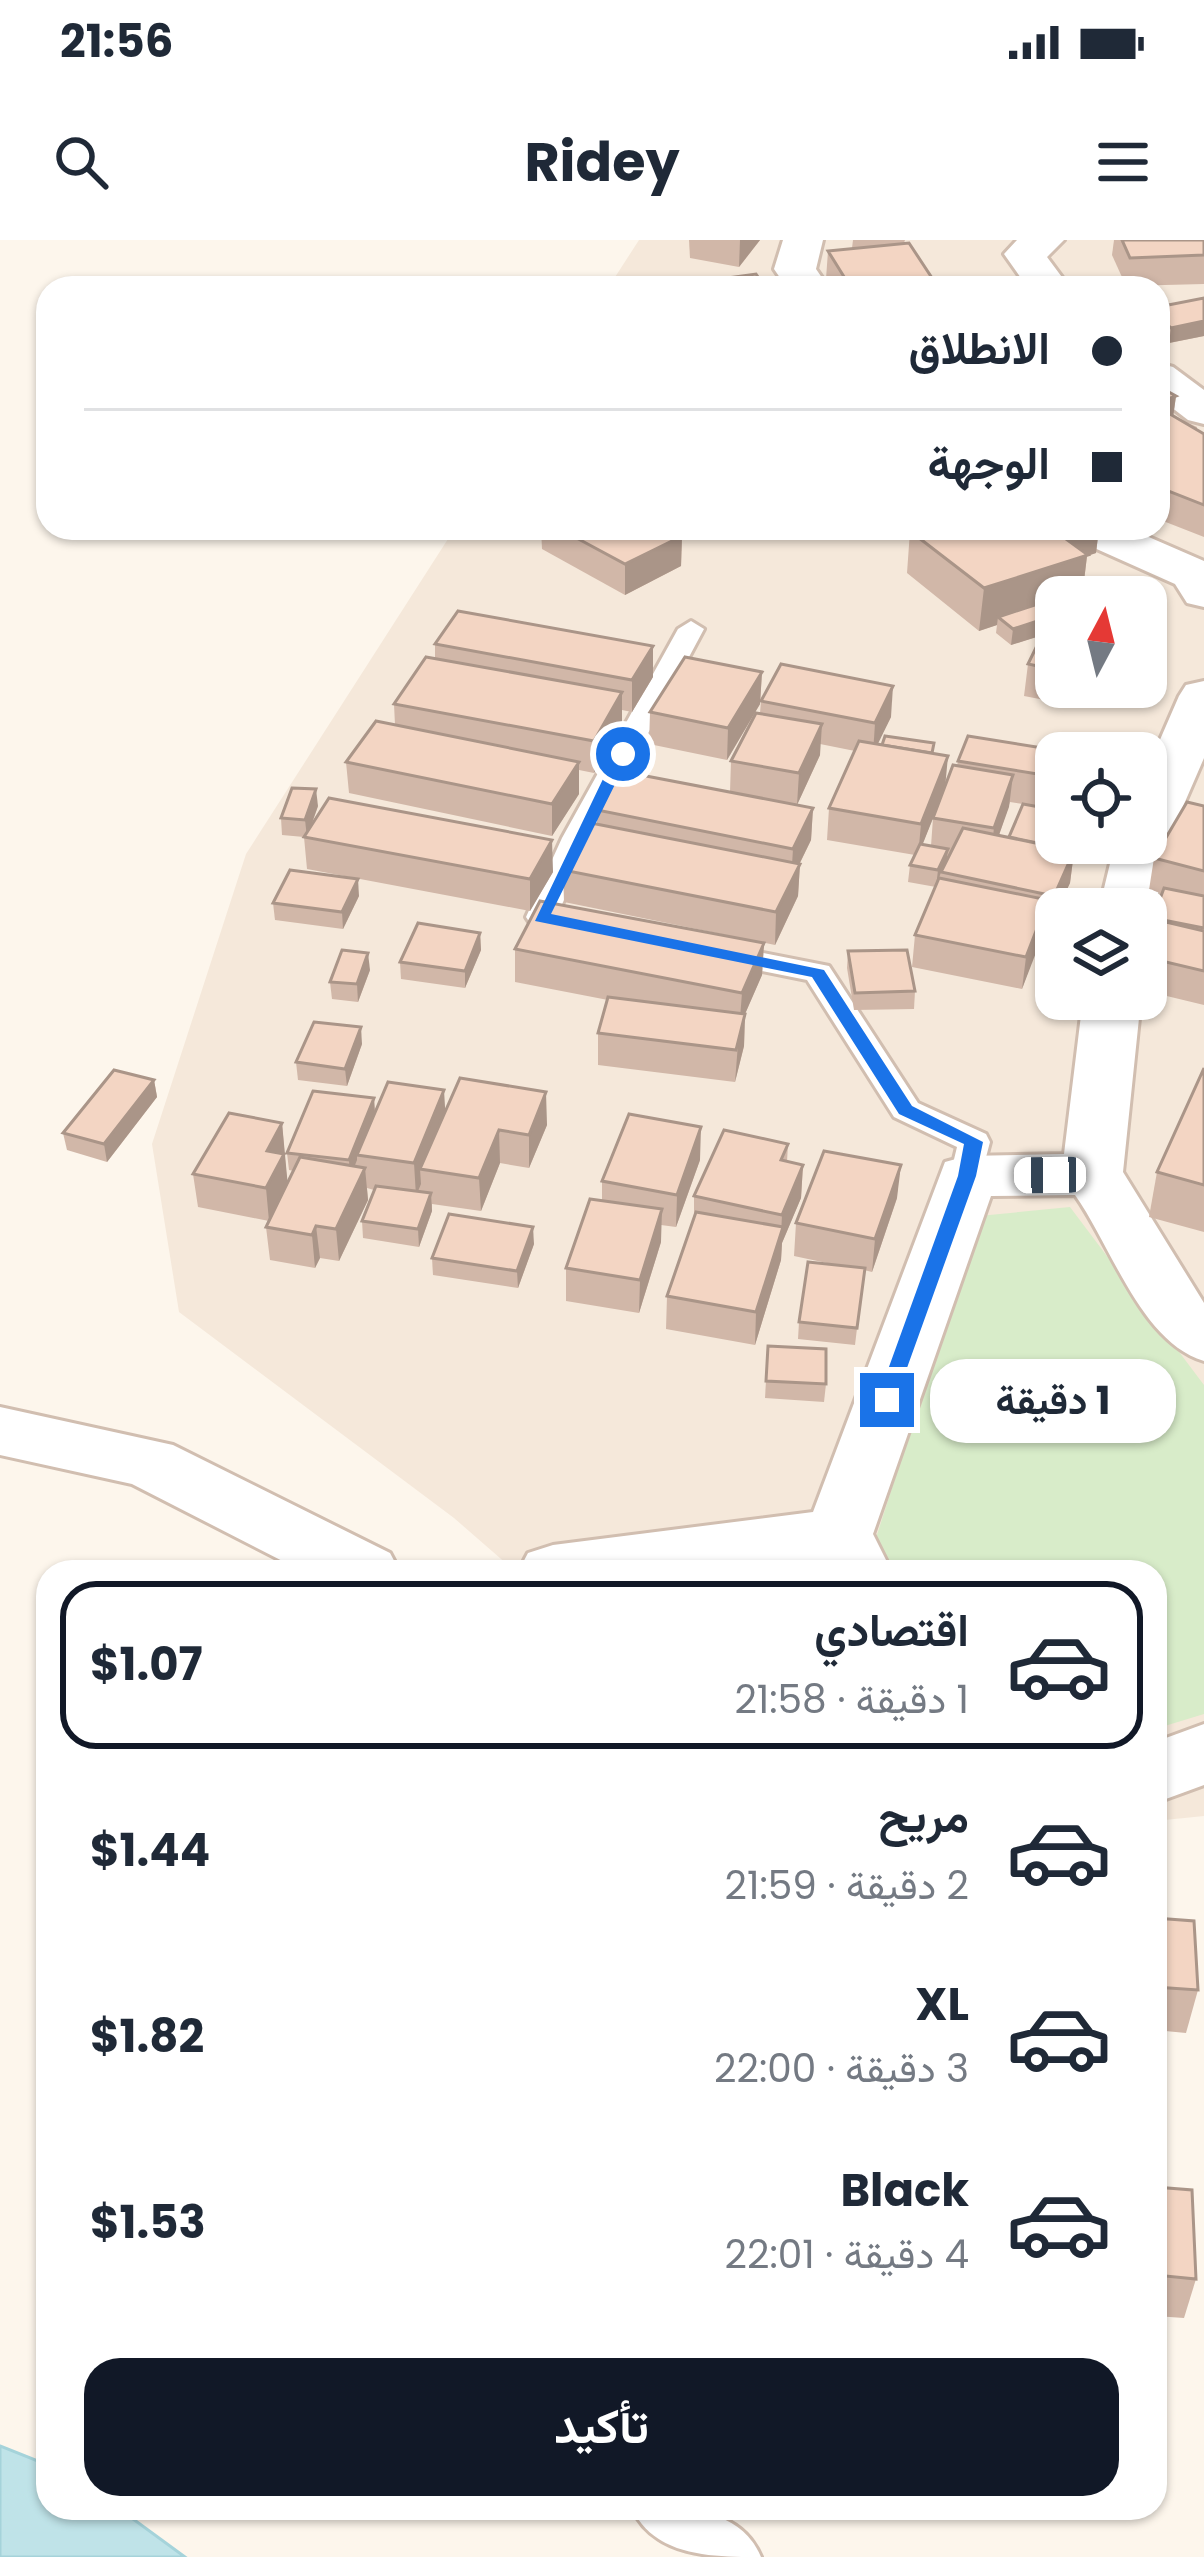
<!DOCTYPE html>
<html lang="ar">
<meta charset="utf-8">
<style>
:root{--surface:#fff;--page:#f6f6f7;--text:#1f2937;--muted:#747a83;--line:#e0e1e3;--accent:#111827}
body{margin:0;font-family:Poppins,Vazirmatn,sans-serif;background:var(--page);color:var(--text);direction:rtl;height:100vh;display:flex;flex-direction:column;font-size:45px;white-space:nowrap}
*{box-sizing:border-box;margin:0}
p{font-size:39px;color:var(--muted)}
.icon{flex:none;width:66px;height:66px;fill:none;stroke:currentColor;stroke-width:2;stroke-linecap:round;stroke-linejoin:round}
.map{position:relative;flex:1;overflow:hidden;direction:ltr}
.drawer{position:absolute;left:36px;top:1320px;width:1131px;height:960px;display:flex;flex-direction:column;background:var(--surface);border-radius:36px;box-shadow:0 3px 9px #0004;direction:rtl}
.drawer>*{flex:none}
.guide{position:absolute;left:36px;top:36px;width:1134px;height:264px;border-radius:36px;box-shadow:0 3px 9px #0004;direction:rtl;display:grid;align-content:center;height:264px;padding:0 48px;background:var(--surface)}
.needle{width:78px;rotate:7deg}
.controls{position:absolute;left:1035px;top:336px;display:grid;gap:24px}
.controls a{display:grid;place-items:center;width:132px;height:132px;border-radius:24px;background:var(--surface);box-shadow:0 3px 9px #0004;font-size:60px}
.end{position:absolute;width:54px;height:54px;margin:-27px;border:15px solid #1a73e8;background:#fff;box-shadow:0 0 0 6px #fff}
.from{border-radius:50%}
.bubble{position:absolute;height:84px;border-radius:36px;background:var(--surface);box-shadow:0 3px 9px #0004;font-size:39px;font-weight:700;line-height:84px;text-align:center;direction:rtl}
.car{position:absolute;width:36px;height:72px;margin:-36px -18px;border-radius:15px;box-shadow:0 0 9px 3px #0007;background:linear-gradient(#fff 24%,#345 0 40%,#fff 0 76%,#345 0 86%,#fff 0)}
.guide b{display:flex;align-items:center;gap:42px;height:114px;font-size:45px}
.guide b+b{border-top:3px solid var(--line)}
.guide i{width:30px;height:30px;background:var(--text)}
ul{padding:21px 0 0;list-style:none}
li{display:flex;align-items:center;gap:36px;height:168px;margin:0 24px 18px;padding:0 24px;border:6px solid transparent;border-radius:36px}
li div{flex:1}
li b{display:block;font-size:45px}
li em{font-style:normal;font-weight:700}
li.active{border-color:var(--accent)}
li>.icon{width:108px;height:108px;stroke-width:1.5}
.action{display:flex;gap:24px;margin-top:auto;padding:24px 48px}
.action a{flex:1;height:138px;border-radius:36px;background:var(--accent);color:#fff;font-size:48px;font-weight:700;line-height:138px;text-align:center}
.status{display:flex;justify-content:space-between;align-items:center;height:84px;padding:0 60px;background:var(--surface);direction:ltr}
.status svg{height:33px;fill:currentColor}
header{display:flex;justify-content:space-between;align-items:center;height:156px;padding:0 48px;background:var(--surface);font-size:54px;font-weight:700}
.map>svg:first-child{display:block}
</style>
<div class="status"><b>21:56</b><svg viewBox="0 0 49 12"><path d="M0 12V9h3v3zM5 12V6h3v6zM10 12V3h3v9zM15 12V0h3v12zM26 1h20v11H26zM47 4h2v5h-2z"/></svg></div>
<header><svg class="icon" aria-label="menu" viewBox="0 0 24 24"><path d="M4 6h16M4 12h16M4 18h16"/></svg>Ridey<svg class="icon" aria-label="search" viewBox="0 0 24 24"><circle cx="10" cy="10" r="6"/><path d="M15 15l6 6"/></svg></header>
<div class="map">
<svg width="1204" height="2317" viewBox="0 0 1204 2317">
<rect width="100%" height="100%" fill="#fdf6ec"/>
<path fill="#f5e8da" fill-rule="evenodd" d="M639 0H1204V1576L1155 1581V1332H516L454 1278 179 1072 152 904 246 614 455 288H1158V48H608ZM1056 357H1146V447H1056ZM1056 513H1146V603H1056ZM1056 669H1146V759H1056Z"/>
<path fill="#d8ecc9" d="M1070 967 1204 1145V1474L1155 1489V1332H890L875 1301 979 976Z"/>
<path fill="#bfe3e8" stroke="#a5d3da" stroke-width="3" d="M0 2206 48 2225V2268H118L185 2317H0Z"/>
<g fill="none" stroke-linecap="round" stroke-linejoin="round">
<g stroke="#d1beb0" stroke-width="6">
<g id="service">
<path d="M691 381 704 389 592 598 559 671 585 683 570 692 530 683 526 677 562 598 678 389Z"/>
<path d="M718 704 829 726 918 863 986 894 990 902 979 944 967 947 950 936 957 907 894 877 807 740 707 720 703 713Z"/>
<path d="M632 2268C680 2268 739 2265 761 2317 713 2317 654 2317 632 2268Z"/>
</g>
</g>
<g stroke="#d1beb0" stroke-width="6">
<g id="minor">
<path d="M783 0H823L816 29 829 48H787L774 29Z"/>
<path d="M1017 0H1064L1047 17 1070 48H1028L1004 14Z"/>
<path d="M1158 123 1173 127 1204 150V184L1188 180 1158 157Z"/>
<path d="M1066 288H1128L1204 321V367L1187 363 1175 344 1072 298Z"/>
<path d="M1204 441V518L1168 601 1155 669 1146 681V669H1099L1115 603H1146V532L1179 456 1186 445Z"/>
<path d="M1083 759H1141L1123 932 1204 1063V1121C1141 1102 1112 1007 1075 955L991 956 873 1294 892 1332H822L818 1323 760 1332H518L528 1313 553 1305 813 1272 945 922 967 916 1064 914Z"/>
<path d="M0 1167 173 1205 390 1313 400 1332H304L132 1244 0 1215Z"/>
<path d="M1204 1484V1545L1155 1563V1502Z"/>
</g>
</g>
<use href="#service" fill="#fff" fill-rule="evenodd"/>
<use href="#minor" fill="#fff" fill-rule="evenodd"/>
</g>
<g fill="#d1b7a8" fill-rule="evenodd">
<path d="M689 0H760L739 27 690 18Z"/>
<path d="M853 0H905L904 3 934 41V48H831L826 39 828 11 852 8Z"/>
<path d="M1114 0H1204V44L1126 46 1112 15Z"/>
<path d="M1204 58V96L1169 103 1158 94V67Z"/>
<path d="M1158 146 1176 156 1173 176 1197 187V189L1204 194V297L1158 279Z"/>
<path d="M541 288H667L682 296 681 326 625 355 542 309Z"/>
<path d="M917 288H1099L1096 313 1087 316 1083 350 1056 357V447H1130L1126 454 1090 447 1081 467 1024 456 1028 424 1042 395 1011 405 996 393 997 385 979 391 907 333 910 291Z"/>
<path d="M435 404 653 437 632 472 622 470V484L594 533 579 530V554L552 596 349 553 346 522 395 485 394 464 435 419Z"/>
<path d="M762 432 760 464 727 520 649 504 650 472Z"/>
<path d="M761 461 891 477 877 504 933 514 945 547 957 526 958 521 1056 513V603L1074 612 1070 643 1056 669V674L1050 688 1044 687 1022 749 912 727 915 695 936 647 908 642 910 625 915 615 827 600 829 568 855 511 820 504V515L797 565 813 568 811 600 800 623 798 656 775 705 564 662 563 630 597 584V570L730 552 731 521 760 473ZM940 561 933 578 931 606 922 605ZM1010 562 1023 564 1009 597 999 595Z"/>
<path d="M318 566 311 586 553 632 530 671 307 629 304 597 282 595 281 578Z"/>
<path d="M1204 566V765L1146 751 1149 718 1159 697 1150 695 1153 678 1162 653 1149 650 1154 618Z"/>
<path d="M359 656 343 689 275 680 273 663Z"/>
<path d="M480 693 481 710 465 748 401 739 400 722Z"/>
<path d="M764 703 762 735 745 774 744 806 735 842 598 825V793L608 760 515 742V709Z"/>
<path d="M848 711 915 751 914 769 854 770 847 728Z"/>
<path d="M370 730 358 762 332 759 330 742Z"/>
<path d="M362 804 347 846 298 840 296 822Z"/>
<path d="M1204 828V992L1149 977 1157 932Z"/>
<path d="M154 840 157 857 107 922 67 910 63 893Z"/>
<path d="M374 858 375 873 445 871 547 885 529 928 500 923 481 971 432 964V971L419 1007 363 998 362 981 374 950 367 948 368 960 339 1021 320 1018 315 1028 270 1020 266 987 269 981 198 967 193 934 282 883 287 943 294 931 289 930 287 913Z"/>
<path d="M788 904 787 922 803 925 801 958 782 1003 781 1020 755 1105 666 1089 667 1056 694 977V956Z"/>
<path d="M700 920 676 987 661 985V1002L639 1073 566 1061V1028L602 961V941Z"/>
<path d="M897 958 872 1032 864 1030 855 1105 798 1099 799 1082 841 1026 794 1016 796 983Z"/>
<path d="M534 1004 518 1048 433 1035 432 1018Z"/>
<path d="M768 1106 826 1144 824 1162 765 1158Z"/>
<path d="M1155 1678 1198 1750 1186 1793 1155 1790Z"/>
<path d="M1155 1947 1196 2039 1184 2078 1155 2076Z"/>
</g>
<g fill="#aa9588">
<path d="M740 0H760L739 27Z"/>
<path d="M934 41V48H860Z"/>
<path d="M1204 81V96L1169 103 1171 88Z"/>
<path d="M1176 156 1172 185 1158 191V163Z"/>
<path d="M1050 288H1099L1096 313 1087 316 1082 357H1056V366L998 377 997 385 979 391 984 348Z"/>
<path d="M682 296 681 326 625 355V324Z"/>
<path d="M1056 375V391L1011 405 1013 389Z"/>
<path d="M653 406V437L632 472V440Z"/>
<path d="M762 432 760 464 727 520 728 488Z"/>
<path d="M893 446 891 477 873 514 875 483Z"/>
<path d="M1084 447H1090L1081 467Z"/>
<path d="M622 452V484L594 533V501Z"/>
<path d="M822 484 820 515 797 565 799 533Z"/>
<path d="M948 516 945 548 918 616 921 584Z"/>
<path d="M579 522V554L552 596V564Z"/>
<path d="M1013 535 1009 567 990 620 994 588Z"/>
<path d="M316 549 318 566 307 597 305 580Z"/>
<path d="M813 568 811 600 791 641 793 609Z"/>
<path d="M552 600 553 632 530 671V639Z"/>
<path d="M1073 603H1077L1074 612 1070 643 1058 669H1056V674L1050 688 1054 656Z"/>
<path d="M948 609 946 626 941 632 936 647 938 630Z"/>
<path d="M800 624 798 656 775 705 776 672Z"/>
<path d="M358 639 359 656 343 689 342 672Z"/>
<path d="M1048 660 1044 692 1022 749 1026 717Z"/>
<path d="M480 693 481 710 465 748V731Z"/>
<path d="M764 703 762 735 745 774 744 806 735 842 742 753Z"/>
<path d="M368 713 370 730 358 762 357 744Z"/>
<path d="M361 787 362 804 347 846 345 829Z"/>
<path d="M154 840 157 857 107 922 104 904Z"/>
<path d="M444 850 446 883 420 929 421 944 416 956 414 923Z"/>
<path d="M546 852 547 885 529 928V895Z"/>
<path d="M374 858 375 875 357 915V920L350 938 349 920Z"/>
<path d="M282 883 288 947 269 981 266 948 267 911Z"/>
<path d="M701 887 700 920 676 987 677 955Z"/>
<path d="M499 890 500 923 481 971 479 938Z"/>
<path d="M803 925 801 958 782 1003 781 1020 755 1105 756 1072 781 995 782 975Z"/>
<path d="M901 925 897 958 872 1032 875 999Z"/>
<path d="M365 928 368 960 339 1021 336 989Z"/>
<path d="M431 953 432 971 419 1007 418 989Z"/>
<path d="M662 969 661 1002 639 1073 640 1040Z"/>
<path d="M316 986 320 1018 315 1028 312 995Z"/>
<path d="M533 987 534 1004 518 1048 517 1031Z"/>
</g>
<g fill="#f3d5c3" stroke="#aa9588" stroke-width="3">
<path d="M1122 0H1204V15L1130 18Z"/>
<path d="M909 3 934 41 851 48 828 11Z"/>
<path d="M756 34 765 47 790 44 793 48H711L706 41Z"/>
<path d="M1204 58V81L1171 88 1158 77V67Z"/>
<path d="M1158 146 1176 156 1158 163Z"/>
<path d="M1158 167 1204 194V265L1158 247V226L1163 223 1158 221Z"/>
<path d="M558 288H667L682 296 625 324Z"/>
<path d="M920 288H1051L1088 315 984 348 910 291Z"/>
<path d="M1089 348 1100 357H1060Z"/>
<path d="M1056 358V375L1013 389 998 377Z"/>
<path d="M458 371 653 406 632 440 435 404Z"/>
<path d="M1048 383 1056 385V430L1028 424Z"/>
<path d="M426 417 622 452 594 501 394 464Z"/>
<path d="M685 417 762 432 728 488 650 472Z"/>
<path d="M781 424 893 446 875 483 761 461Z"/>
<path d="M756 473 822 484 799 533 731 521Z"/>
<path d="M376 481 579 522 552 564 346 522Z"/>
<path d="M885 496 934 503 932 513 882 505Z"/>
<path d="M968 496 1074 513H1056V537L958 521Z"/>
<path d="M859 501 948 516 921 584 829 568Z"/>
<path d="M953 525 1013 535 994 588 933 578Z"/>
<path d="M620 531 813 568 793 609 597 570Z"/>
<path d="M292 548 316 549 305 580 281 578Z"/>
<path d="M329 558 552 600 530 639 304 597Z"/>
<path d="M1187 562 1204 566V631L1154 618Z"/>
<path d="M1023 564 1056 570V603H1073L1071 610 1009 597Z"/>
<path d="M591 583 800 624 776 672 563 630Z"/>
<path d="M963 588 1074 611 1054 656 941 632Z"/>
<path d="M920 604 948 609 938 630 910 625Z"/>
<path d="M290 630 358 639 342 672 273 663Z"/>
<path d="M939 638 1048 660 1026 717 915 695Z"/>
<path d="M1164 648 1204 656V688L1153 678Z"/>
<path d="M540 661 764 703 742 753 515 709Z"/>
<path d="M1166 682 1204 691V731L1149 718Z"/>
<path d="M418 683 480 693 465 731 400 722Z"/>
<path d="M342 710 368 713 357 744 330 742Z"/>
<path d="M907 710 915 751 855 753 848 711Z"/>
<path d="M608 757 745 774 736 810 598 793Z"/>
<path d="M314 782 361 787 345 829 296 822Z"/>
<path d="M1204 828V945L1157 932Z"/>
<path d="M114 830 154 840 104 904 63 893Z"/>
<path d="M460 838 546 852 529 895 499 890 479 938 420 929Z"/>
<path d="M388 842 444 850 414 923 357 915Z"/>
<path d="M313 851 374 858 349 920 287 913Z"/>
<path d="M229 873 282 883 267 911 284 914 266 948 193 934Z"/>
<path d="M629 874 701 887 677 955 602 941Z"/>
<path d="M724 890 788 904 781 920 803 925 782 975 694 956Z"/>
<path d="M824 911 901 925 875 999 796 983Z"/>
<path d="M300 917 365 928 336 989 316 986 312 995 266 987Z"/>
<path d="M376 946 431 953 418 989 362 981Z"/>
<path d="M590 959 662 969 640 1040 566 1028Z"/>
<path d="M696 972 783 987 756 1072 667 1056Z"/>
<path d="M449 974 533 987 517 1031 432 1018Z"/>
<path d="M808 1022 865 1028 857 1088 799 1082Z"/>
<path d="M768 1106 826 1109V1144L766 1141Z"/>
<path d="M1155 1678 1194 1681 1198 1750 1155 1747Z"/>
<path d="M1155 1947 1192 1950 1196 2039 1155 2035Z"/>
</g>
<path fill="#1a73e8" d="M623 510 630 514 551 674 824 730 912 866 983 902 976 936 894 1164 877 1160 958 936 964 904 899 874 812 737 535 681 615 514Z"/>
</svg>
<div class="controls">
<a><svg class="needle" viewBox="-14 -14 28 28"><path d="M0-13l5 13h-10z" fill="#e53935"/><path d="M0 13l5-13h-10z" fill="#747a83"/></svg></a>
<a><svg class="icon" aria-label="locate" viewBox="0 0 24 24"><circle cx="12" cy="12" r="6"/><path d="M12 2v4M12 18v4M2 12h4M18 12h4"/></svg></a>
<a><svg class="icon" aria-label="layers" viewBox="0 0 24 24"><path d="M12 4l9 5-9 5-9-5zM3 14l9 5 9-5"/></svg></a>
</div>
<i class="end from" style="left:623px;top:514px"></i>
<i class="end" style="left:887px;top:1160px"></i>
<div class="bubble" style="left:930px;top:1119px;width:246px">1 دقيقة</div>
<i class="car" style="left:1050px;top:935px;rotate:269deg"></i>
<div class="guide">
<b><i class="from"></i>الانطلاق</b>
<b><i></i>الوجهة</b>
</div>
<section class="drawer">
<ul>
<li class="active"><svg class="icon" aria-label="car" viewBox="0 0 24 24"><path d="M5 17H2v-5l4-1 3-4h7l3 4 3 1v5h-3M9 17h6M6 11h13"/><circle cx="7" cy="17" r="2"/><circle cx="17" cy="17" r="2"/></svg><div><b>اقتصادي</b><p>1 دقيقة · 21:58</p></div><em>$1.07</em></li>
<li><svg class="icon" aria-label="car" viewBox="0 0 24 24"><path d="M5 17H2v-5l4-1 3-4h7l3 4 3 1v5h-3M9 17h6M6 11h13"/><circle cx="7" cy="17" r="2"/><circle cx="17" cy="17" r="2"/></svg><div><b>مريح</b><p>2 دقيقة · 21:59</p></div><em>$1.44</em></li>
<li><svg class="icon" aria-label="car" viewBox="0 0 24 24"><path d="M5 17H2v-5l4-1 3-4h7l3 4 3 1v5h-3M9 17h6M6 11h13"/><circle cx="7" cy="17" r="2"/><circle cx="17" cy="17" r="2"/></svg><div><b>XL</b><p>3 دقيقة · 22:00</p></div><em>$1.82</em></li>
<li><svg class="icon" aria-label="car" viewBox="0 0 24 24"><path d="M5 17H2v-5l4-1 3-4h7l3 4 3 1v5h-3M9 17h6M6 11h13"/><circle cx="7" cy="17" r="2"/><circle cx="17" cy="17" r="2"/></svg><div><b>Black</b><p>4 دقيقة · 22:01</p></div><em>$1.53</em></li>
</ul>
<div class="action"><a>تأكيد</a></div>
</section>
</div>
